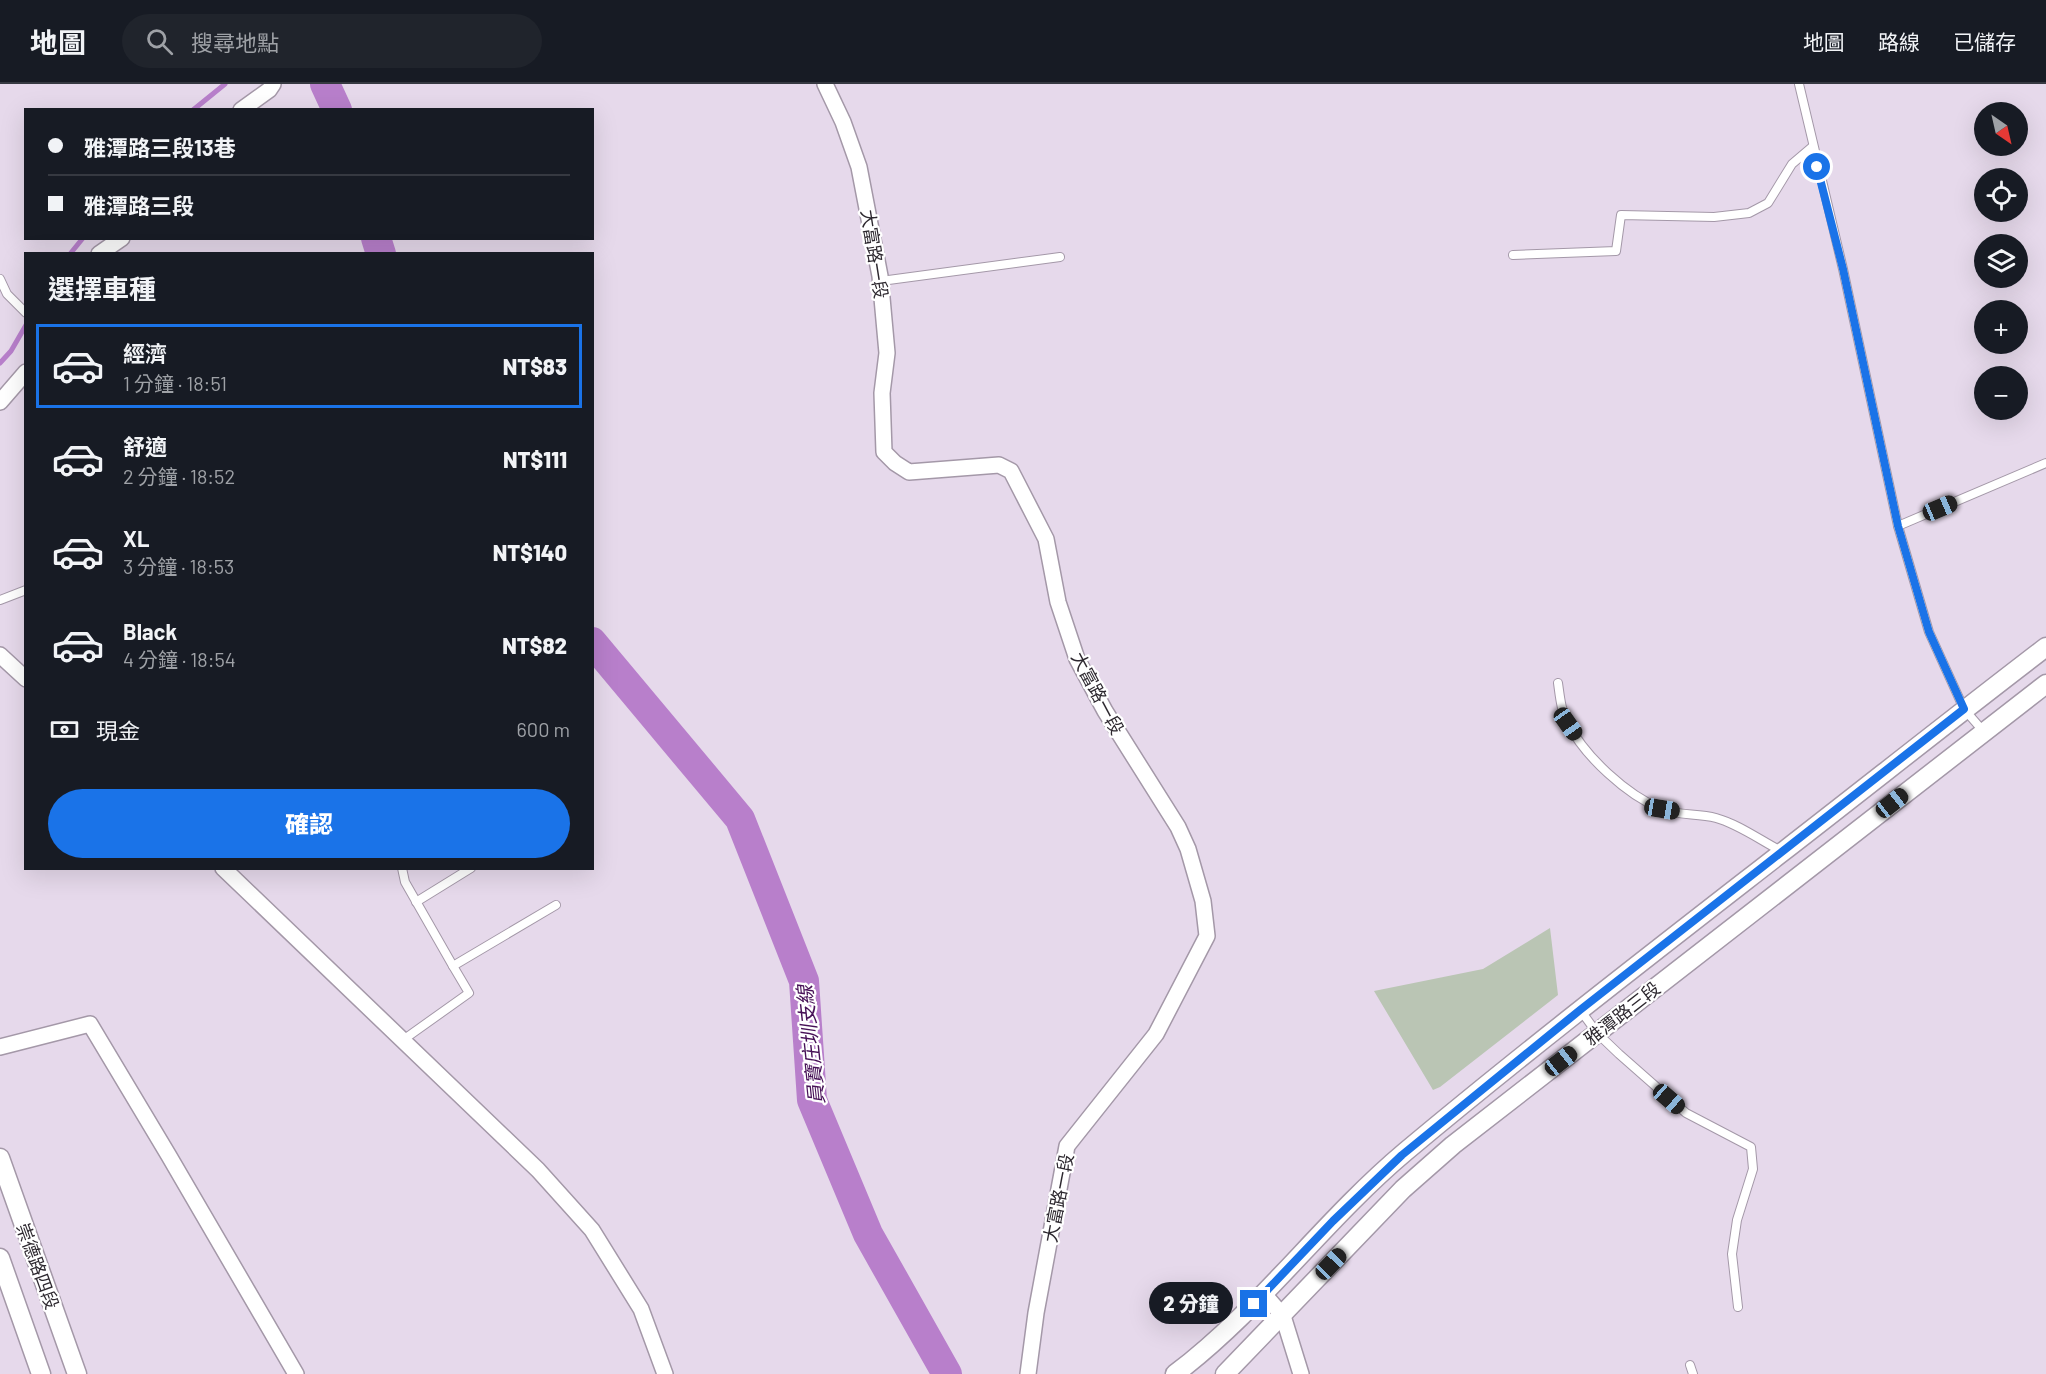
<!DOCTYPE html>
<html lang="zh-TW">
<meta charset="utf-8">
<style>
:root{--surface:#171b24;--page:#20242c;--text:#f1f3f6;--muted:#9ea1a6;--line:#363941;--accent:#1a73e8}
body{margin:0;font-family:Barlow,"Noto Sans TC",sans-serif;background:var(--page);color:var(--text);height:100vh;display:flex;flex-direction:column;font-size:22px;white-space:nowrap}
*{box-sizing:border-box;margin:0}
p{font-size:20px;color:var(--muted)}
.icon{flex:none;width:33px;height:33px;fill:none;stroke:currentColor;stroke-width:2;stroke-linecap:round;stroke-linejoin:round}
.map{position:relative;flex:1;overflow:hidden}
.panel{position:absolute;left:24px;top:168px;width:570px;height:618px;display:flex;flex-direction:column;background:var(--surface);border-radius:0px;box-shadow:0 6px 24px #0002}
.panel>*{flex:none}
.top-card{position:absolute;left:24px;top:24px;width:570px;height:132px;border-radius:0px;box-shadow:0 6px 24px #0002;display:grid;align-content:center;height:132px;padding:0 24px;background:var(--surface)}
.needle{width:39px;rotate:146deg}
.tools{position:absolute;left:1974px;top:18px;display:grid;gap:12px}
.tools a{display:grid;place-items:center;width:54px;height:54px;border-radius:50%;background:var(--surface);box-shadow:0 6px 24px #0002;font-size:30px}
.end{position:absolute;width:27px;height:27px;margin:-14px;border:8px solid #1a73e8;background:#fff;box-shadow:0 0 0 3px #fff}
.from{border-radius:50%}
.bubble{position:absolute;height:42px;border-radius:21px;background:var(--surface);box-shadow:0 6px 24px #0002;font-size:20px;font-weight:800;line-height:42px;text-align:center}
.car{position:absolute;width:18px;height:36px;margin:-18px -9px;border-radius:8px;box-shadow:0 0 4px 2px #0007;background:linear-gradient(#222 24%,#8ab4d8 0 40%,#222 0 76%,#8ab4d8 0 86%,#222 0)}
.top-card b{display:flex;align-items:center;gap:21px;height:57px;font-size:22px}
.top-card b+b{border-top:2px solid var(--line)}
.top-card i{width:15px;height:15px;background:var(--text)}
ul{padding:0;list-style:none}
li{display:flex;align-items:center;gap:18px;height:84px;margin:0 12px 9px;padding:0 12px;border:3px solid transparent;border-radius:0px}
li div{flex:1}
li b{display:block;font-size:22px}
li em{font-style:normal;font-weight:800}
li.selected{border-color:var(--accent)}
li>.icon{width:54px;height:54px;stroke-width:1.5}
h2{padding:0 24px;font-size:27px;line-height:72px}
.pay{display:flex;align-items:center;gap:15px;height:66px;padding:0 24px;font-size:22px}
.pay p{margin-inline-start:auto}
.cta{display:flex;gap:12px;margin-top:auto;padding:12px 24px}
.cta a{flex:1;height:69px;border-radius:36px;background:var(--accent);color:#fff;font-size:24px;font-weight:800;line-height:69px;text-align:center}
header{display:flex;align-items:center;gap:36px;box-sizing:border-box;height:84px;padding:0 30px;background:var(--surface);border-bottom:2px solid var(--line)}
header strong{font-size:28px}
nav{display:flex;gap:33px;margin-inline-start:auto;font-size:21px}
.search{width:420px;height:54px;background:var(--page);display:flex;align-items:center;gap:15px;box-sizing:border-box;padding:0 21px;border-radius:33px;color:var(--muted);font-size:22px}
.map>svg:first-child{display:block}
</style>
<header>
<strong>地圖</strong>
<div class="search"><svg class="icon" aria-label="search" viewBox="0 0 24 24"><circle cx="10" cy="10" r="6"/><path d="M15 15l6 6"/></svg>搜尋地點</div>
<nav><a>地圖</a><a>路線</a><a>已儲存</a></nav>
</header>
<div class="map">
<svg width="2046" height="1290" viewBox="0 0 2046 1290">
<rect width="100%" height="100%" fill="#e6d9eb"/>
<g fill="none" stroke-linecap="round" stroke-linejoin="round">
<g stroke="#b87fcb" stroke-width="5">
<path d="M193 26 225 0"/>
<path d="M70 170 83 154"/>
<path d="M0 279 11 267 26 241"/>
</g>
<g stroke="#b87fcb" stroke-width="30">
<path d="M325 0 337 26"/>
<path d="M376 154 381 170"/>
<path d="M592 558 740 735 804 897 812 1016 868 1150 947 1290"/>
</g>
</g>
<path fill="#bac5b4" d="M1550 844 1558 911 1440 1003 1433 1006 1374 907 1483 885Z"/>
<g fill="none" stroke-linecap="round" stroke-linejoin="round">
<g stroke="#a498a8" stroke-width="10">
<g id="service">
<path d="M1799 0 1843 185 1898 442 1929 548 1964 625 1984 648"/>
<path d="M1513 171 1616 167 1621 131 1714 133 1749 129 1768 119 1792 80 1812 63"/>
<path d="M0 195 7 210 26 229"/>
<path d="M881 197 1060 173"/>
<path d="M1898 442 2046 379"/>
<path d="M0 516 26 506"/>
<path d="M1558 599C1560 613 1561 627 1568 639 1584 672 1627 711 1661 725 1678 732 1698 729 1716 734 1738 740 1760 756 1781 767"/>
<path d="M402 784 405 798 453 882"/>
<path d="M416 818 471 784"/>
<path d="M1581 927 1597 949 1619 970 1686 1029 1751 1063 1753 1085 1737 1136 1732 1170 1738 1223"/>
<path d="M403 956 469 909 453 882 556 821"/>
<path d="M1690 1281 1693 1290"/>
</g>
</g>
<g stroke="#a498a8" stroke-width="18">
<g id="minor">
<path d="M825 0 843 38 859 83 880 192 887 269 882 309 884 368 895 379 909 388 999 381 1011 387 1046 455 1058 518 1077 575 1105 627 1178 743 1188 765 1203 817 1207 852 1156 950 1067 1062 1036 1229 1028 1290"/>
<path d="M241 26 269 6 273 0"/>
<path d="M99 170 122 154"/>
<path d="M0 318 26 288"/>
<path d="M0 571 26 595"/>
<path d="M223 784 538 1086 592 1146 641 1225 665 1290"/>
<path d="M0 963 90 940 169 1072 296 1290"/>
<path d="M1263 1209 1283 1232 1301 1290"/>
</g>
</g>
<g stroke="#a498a8" stroke-width="21">
<g id="tertiary">
<path d="M0 1074 77 1290"/>
<path d="M0 1174 41 1290"/>
<path d="M1175 1290C1260 1226 1323 1137 1405 1068 1527 966 1654 868 1780 770 1869 701 1957 631 2046 563"/>
<path d="M1225 1290 1403 1105 1453 1061 2046 600"/>
</g>
</g>
<use href="#service" stroke="#fff" stroke-width="8"/>
<use href="#minor" stroke="#fff" stroke-width="15"/>
<use href="#tertiary" stroke="#fff" stroke-width="18"/>
</g>
<g fill="none" stroke-linecap="round" stroke-linejoin="round">
<path stroke="#1a73e8" stroke-width="8" d="M1254 1220 1333 1137 1402 1071 1580 926 1964 625 1929 548 1898 442 1843 185 1817 83"/>
</g>
<g text-anchor="middle" dominant-baseline="central" stroke-width="4.5" stroke-linejoin="round" paint-order="stroke">
<g font-size="18" fill="#2d282f" stroke="#fff">
<text transform="translate(875 170) rotate(81)">大富路一段</text>
<text transform="translate(1098 609) rotate(62)">大富路一段</text>
<text transform="translate(1622 929) rotate(-38)">雅潭路三段</text>
<text transform="translate(1058 1114) rotate(-79)">大富路一段</text>
<text transform="translate(38 1182) rotate(70)">崇德路四段</text>
</g>
<g font-size="20" font-style="italic" fill="#471157" stroke="#fff">
<text transform="translate(810 961) rotate(-96)">員寶庄圳支線</text>
</g>
</g>
</svg>
<div class="tools">
<a><svg class="needle" viewBox="-14 -14 28 28"><path d="M0-13l5 13h-10z" fill="#e53935"/><path d="M0 13l5-13h-10z" fill="#9ea1a6"/></svg></a>
<a><svg class="icon" aria-label="locate" viewBox="0 0 24 24"><circle cx="12" cy="12" r="6"/><path d="M12 2v4M12 18v4M2 12h4M18 12h4"/></svg></a>
<a><svg class="icon" aria-label="layers" viewBox="0 0 24 24"><path d="M12 4l9 5-9 5-9-5zM3 14l9 5 9-5"/></svg></a>
<a>+</a>
<a>−</a>
</div>
<i class="end from" style="left:1817px;top:83px"></i>
<i class="end" style="left:1254px;top:1220px"></i>
<div class="bubble" style="left:1149px;top:1198px;width:84px">2 分鐘</div>
<i class="car" style="left:1940px;top:424px;rotate:67deg"></i>
<i class="car" style="left:1568px;top:640px;rotate:145deg"></i>
<i class="car" style="left:1892px;top:719px;rotate:52deg"></i>
<i class="car" style="left:1662px;top:725px;rotate:100deg"></i>
<i class="car" style="left:1561px;top:977px;rotate:52deg"></i>
<i class="car" style="left:1669px;top:1015px;rotate:131deg"></i>
<i class="car" style="left:1331px;top:1180px;rotate:44deg"></i>
<div class="top-card">
<b><i class="from"></i>雅潭路三段13巷</b>
<b><i></i>雅潭路三段</b>
</div>
<section class="panel">
<h2>選擇車種</h2>
<ul>
<li class="selected"><svg class="icon" aria-label="car" viewBox="0 0 24 24"><path d="M5 17H2v-5l4-1 3-4h7l3 4 3 1v5h-3M9 17h6M6 11h13"/><circle cx="7" cy="17" r="2"/><circle cx="17" cy="17" r="2"/></svg><div><b>經濟</b><p>1 分鐘 · 18:51</p></div><em>NT$83</em></li>
<li><svg class="icon" aria-label="car" viewBox="0 0 24 24"><path d="M5 17H2v-5l4-1 3-4h7l3 4 3 1v5h-3M9 17h6M6 11h13"/><circle cx="7" cy="17" r="2"/><circle cx="17" cy="17" r="2"/></svg><div><b>舒適</b><p>2 分鐘 · 18:52</p></div><em>NT$111</em></li>
<li><svg class="icon" aria-label="car" viewBox="0 0 24 24"><path d="M5 17H2v-5l4-1 3-4h7l3 4 3 1v5h-3M9 17h6M6 11h13"/><circle cx="7" cy="17" r="2"/><circle cx="17" cy="17" r="2"/></svg><div><b>XL</b><p>3 分鐘 · 18:53</p></div><em>NT$140</em></li>
<li><svg class="icon" aria-label="car" viewBox="0 0 24 24"><path d="M5 17H2v-5l4-1 3-4h7l3 4 3 1v5h-3M9 17h6M6 11h13"/><circle cx="7" cy="17" r="2"/><circle cx="17" cy="17" r="2"/></svg><div><b>Black</b><p>4 分鐘 · 18:54</p></div><em>NT$82</em></li>
</ul>
<div class="pay"><svg class="icon" aria-label="cash" viewBox="0 0 24 24"><path d="M3 7h18v10H3z"/><circle cx="12" cy="12" r="2"/></svg>現金<p>600 m</p></div>
<div class="cta"><a>確認</a></div>
</section>
</div>
